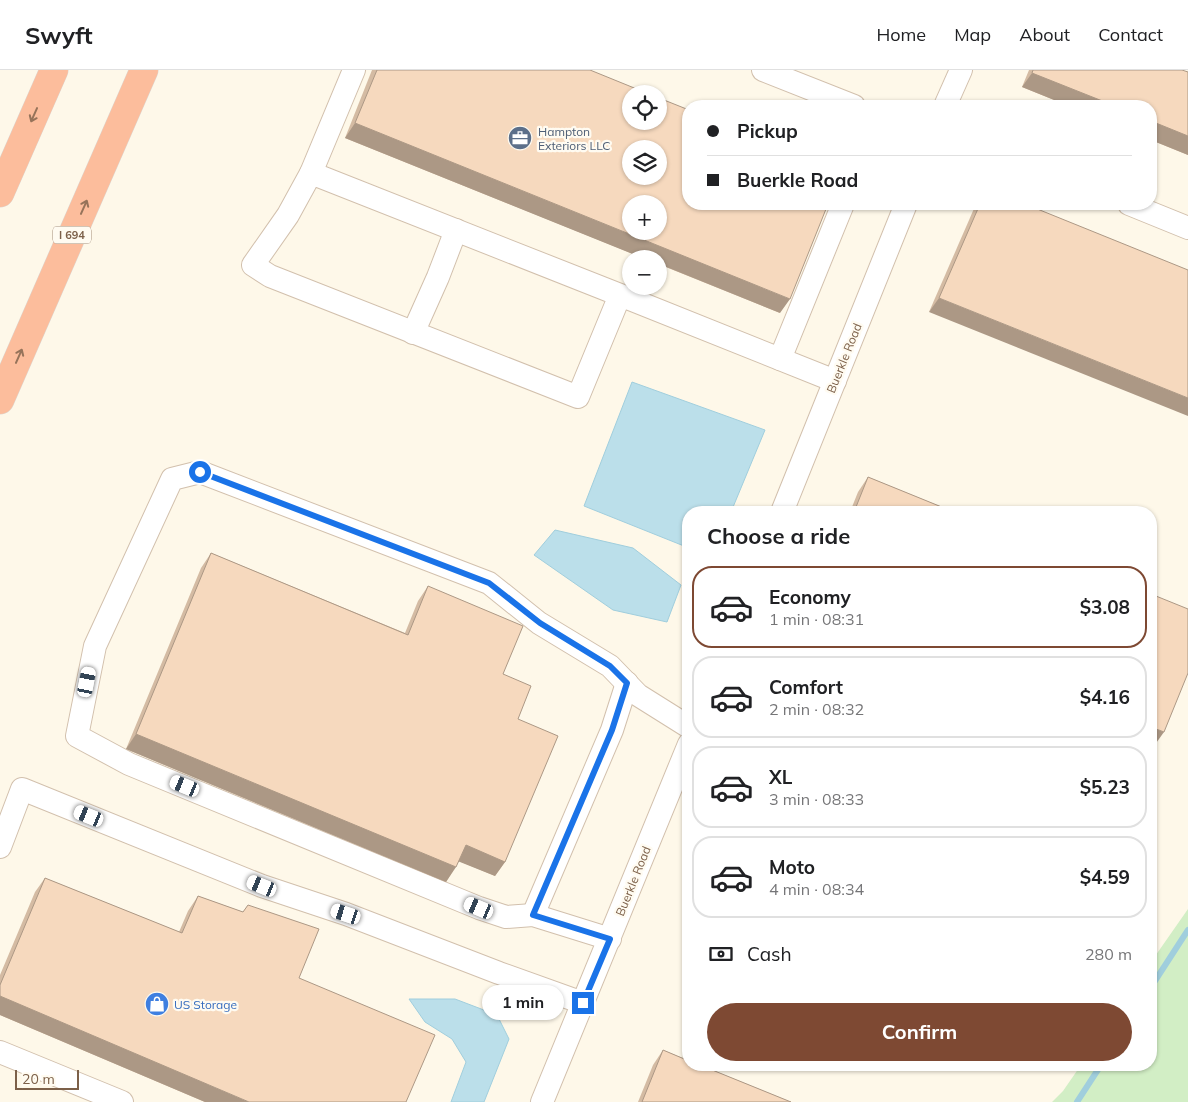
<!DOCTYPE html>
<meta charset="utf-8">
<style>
:root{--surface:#fff;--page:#f2f2f2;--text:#202124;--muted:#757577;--line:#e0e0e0;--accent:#7e4933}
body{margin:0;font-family:Mulish,sans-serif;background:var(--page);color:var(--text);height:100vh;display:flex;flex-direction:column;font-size:19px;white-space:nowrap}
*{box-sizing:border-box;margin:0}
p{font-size:16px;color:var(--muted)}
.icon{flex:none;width:28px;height:28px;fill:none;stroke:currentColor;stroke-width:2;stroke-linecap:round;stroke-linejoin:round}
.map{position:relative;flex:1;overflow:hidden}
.side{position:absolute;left:682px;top:436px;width:475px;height:565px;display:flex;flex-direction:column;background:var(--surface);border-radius:20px;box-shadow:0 1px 4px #0004}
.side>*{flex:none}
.guide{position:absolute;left:682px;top:30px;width:475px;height:110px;border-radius:20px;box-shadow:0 1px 4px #0004;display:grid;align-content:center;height:110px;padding:0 25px;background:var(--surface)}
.controls{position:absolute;left:622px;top:15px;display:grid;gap:10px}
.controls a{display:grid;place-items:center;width:45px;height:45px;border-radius:50%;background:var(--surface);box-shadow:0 1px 4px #0004;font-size:25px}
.scale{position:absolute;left:15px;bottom:12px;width:64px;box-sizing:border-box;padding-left:5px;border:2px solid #7c6049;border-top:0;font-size:14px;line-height:18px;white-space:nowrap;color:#7c6049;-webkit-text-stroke:4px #fffbf1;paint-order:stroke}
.end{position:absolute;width:22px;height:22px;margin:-11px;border:6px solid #1a73e8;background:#fff;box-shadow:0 0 0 2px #fff}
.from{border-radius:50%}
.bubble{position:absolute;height:35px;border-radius:18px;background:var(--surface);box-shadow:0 1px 4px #0004;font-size:16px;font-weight:700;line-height:35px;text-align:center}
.car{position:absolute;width:15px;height:30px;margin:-15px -8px;border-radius:6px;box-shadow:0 0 4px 1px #0007;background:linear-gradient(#fff 24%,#345 0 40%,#fff 0 76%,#345 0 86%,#fff 0)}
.guide b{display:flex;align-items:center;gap:18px;height:48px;font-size:19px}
.guide b+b{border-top:1px solid var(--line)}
.guide i{width:12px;height:12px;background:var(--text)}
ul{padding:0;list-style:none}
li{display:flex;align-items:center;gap:15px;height:82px;margin:0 10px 8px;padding:0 15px;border:2px solid var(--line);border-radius:20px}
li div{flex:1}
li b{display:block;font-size:19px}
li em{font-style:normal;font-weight:700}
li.active{border-color:var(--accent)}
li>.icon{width:45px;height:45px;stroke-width:1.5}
h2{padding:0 25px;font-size:22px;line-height:60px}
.pay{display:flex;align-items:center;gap:12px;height:55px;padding:0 25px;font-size:19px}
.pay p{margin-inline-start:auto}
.cta{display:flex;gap:10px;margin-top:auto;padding:10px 25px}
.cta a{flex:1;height:58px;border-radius:30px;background:var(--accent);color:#fff;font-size:20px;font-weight:700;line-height:58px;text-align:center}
header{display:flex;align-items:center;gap:30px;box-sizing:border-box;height:70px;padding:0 25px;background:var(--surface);border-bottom:1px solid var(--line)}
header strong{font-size:24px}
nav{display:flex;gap:28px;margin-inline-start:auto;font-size:18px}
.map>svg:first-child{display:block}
</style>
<header>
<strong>Swyft</strong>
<nav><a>Home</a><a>Map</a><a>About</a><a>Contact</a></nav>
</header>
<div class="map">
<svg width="1188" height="1032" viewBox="0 0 1188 1032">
<rect width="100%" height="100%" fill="#fef8e9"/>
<path fill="#d2eec5" d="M1188 839V1032H1052L1063 1021 1081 995H1151V892Z"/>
<g fill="#bbdfea" stroke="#a0cedd">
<path d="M632 312 765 360 731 442H689V478L584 436Z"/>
<path d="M555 460 633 478 681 515 667 552 613 540 534 485Z"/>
<path d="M409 929H455L497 945 509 969 484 1032H451L466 992 452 969 425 952Z"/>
</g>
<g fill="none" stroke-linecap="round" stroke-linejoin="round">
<g stroke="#a0cedd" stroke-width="6">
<path d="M1151 917 1188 860"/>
<path d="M1077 1032 1101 995"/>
</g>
<g stroke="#d2c0ad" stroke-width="24">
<g id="minor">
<path d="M763 0 854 36"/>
<path d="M945 36 961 0"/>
<path d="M311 103 354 0"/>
<path d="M1129 134 1188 158"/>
<path d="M620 225 311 103 288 145 253 195 270 206 578 327 620 225 835 311"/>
<path d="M413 263 438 207 456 160"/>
<path d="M780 289 843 134"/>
<path d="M782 442 906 134"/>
<path d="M0 777 22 719 262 816 346 844 499 903 583 933"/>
<path d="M533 845 612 660 627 613"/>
<path d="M610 869 533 845 506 847 479 838 129 694 77 666 95 576 172 409 200 402 489 513 539 553 610 596 638 625 689 657"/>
<path d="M0 982 122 1032"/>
<path d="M542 1032 689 674"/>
</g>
</g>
<g stroke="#ddd6d0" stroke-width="29">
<g id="highway">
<path d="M0 123 54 0"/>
<path d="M0 330 144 0"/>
</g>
</g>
<use href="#minor" stroke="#fff" stroke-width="22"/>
<use href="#highway" stroke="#fcbd9c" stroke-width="28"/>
</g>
<g fill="#d4bba3">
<path d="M372 0H590L780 243 345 68Z"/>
<path d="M1029 0H1182L1188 85 1151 70V36H1069L1022 17Z"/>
<path d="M976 134H1025L929 242Z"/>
<path d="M868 407 954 442H850L858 422Z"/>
<path d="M211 483 405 563 418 531 428 516 503 604 518 649 505 792 495 806 459 791 446 812 126 679 201 498Z"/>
<path d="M45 808 179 862 188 841 198 826 243 842 248 835 205 1032 0 945V905L35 822Z"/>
<path d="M663 980 791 1032H638L653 995Z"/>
</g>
<g fill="#ac9885">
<path d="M1032 3 1115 36H1069L1022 17Z"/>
<path d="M1151 51 1188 66V85L1151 70Z"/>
<path d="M355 53 790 229 780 243 659 194V189H645L345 68Z"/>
<path d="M939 228 1188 328V346L929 242Z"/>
<path d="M1151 657 1164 662 1154 676 1151 675Z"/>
<path d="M136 664 456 797 446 812 126 679Z"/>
<path d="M466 775 505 792 495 806 455 790Z"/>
<path d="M689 841V848L685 846Z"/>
<path d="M0 926 249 1032H205L0 945Z"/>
</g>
<g fill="#f6d9be" stroke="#ac9885" fill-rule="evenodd">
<path d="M377 0H590L649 24H631V51H659V28L689 40V134H828L790 229 355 53ZM631 79H659V106H631ZM631 134H659V161H631Z"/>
<path d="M1033 0H1182L1188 2V66L1151 51V36H1115L1032 3Z"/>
<path d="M980 134H1025L1188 200V328L939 228Z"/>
<path d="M868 407 954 442H854Z"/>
<path d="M211 483 408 565 428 516 523 556 503 604 531 616 518 649 558 666 505 792 466 775 456 797 136 664Z"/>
<path d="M1151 524 1188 539V603L1164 662 1151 657Z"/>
<path d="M45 808 182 863 198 826 243 842 248 835 319 859 299 908 435 965 406 1032H249L0 926V915Z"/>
<path d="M663 980 689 991V995H700L791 1032H642Z"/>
</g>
<defs><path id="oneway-shaft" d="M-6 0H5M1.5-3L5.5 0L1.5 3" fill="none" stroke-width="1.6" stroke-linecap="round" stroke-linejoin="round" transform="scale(1.25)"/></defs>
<g stroke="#96735a">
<use href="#oneway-shaft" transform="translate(34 45) rotate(114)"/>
<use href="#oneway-shaft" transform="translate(84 137) rotate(-66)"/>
<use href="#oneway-shaft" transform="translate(19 286) rotate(-66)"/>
</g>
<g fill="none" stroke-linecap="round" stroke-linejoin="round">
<path stroke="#1a73e8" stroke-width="6" d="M200 402 489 513 540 553 610 596 627 613 612 660 533 845 610 869 583 933"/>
</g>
<defs>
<g id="office-disc" transform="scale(1.25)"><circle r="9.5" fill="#5c6f8a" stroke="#fffbf1"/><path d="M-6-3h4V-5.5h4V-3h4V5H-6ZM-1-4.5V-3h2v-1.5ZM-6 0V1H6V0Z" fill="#fff"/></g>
<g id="shop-disc" transform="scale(1.25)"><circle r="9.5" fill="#3f7fe0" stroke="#fffbf1"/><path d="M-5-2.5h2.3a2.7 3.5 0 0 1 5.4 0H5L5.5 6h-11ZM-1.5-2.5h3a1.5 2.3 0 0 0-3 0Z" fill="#fff"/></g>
</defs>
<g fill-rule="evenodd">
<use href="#office-disc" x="520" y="68"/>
<use href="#shop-disc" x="157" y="934"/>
</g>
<g text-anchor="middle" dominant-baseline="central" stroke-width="4.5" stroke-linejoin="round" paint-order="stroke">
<rect fill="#fffbf1" stroke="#a38e7b" stroke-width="1" x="53" y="156.5" width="38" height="17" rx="4"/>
<g font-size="11" font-weight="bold" fill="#7c6049">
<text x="72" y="165">I 694</text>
</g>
<g font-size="12" fill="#4e5e75" stroke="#fffbf1" text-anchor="start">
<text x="538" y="61">Hampton<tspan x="538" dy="14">Exteriors LLC</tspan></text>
</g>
<g font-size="12" fill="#7c6049" stroke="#fffbf1">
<text transform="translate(844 288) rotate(-68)">Buerkle Road</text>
<text transform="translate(633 811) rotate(-68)">Buerkle Road</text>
</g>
<g font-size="12" fill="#366cbe" stroke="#fffbf1" text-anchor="start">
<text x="174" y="934">US Storage</text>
</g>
</g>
</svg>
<div class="controls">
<a><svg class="icon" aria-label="locate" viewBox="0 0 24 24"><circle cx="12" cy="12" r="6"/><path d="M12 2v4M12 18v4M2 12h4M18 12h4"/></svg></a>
<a><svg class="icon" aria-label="layers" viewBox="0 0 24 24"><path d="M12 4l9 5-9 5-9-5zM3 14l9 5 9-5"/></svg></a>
<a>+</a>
<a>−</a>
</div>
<div class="scale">20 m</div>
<i class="end from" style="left:200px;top:402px"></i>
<i class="end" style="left:583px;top:933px"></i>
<div class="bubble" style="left:482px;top:915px;width:82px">1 min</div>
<i class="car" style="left:87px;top:612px;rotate:11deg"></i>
<i class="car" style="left:185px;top:716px;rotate:292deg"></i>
<i class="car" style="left:89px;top:746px;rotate:292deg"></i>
<i class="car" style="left:262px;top:816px;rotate:292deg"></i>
<i class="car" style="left:479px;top:838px;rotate:293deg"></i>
<i class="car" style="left:346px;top:844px;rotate:288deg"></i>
<div class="guide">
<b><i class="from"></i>Pickup</b>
<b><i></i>Buerkle Road</b>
</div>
<section class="side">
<h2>Choose a ride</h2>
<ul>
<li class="active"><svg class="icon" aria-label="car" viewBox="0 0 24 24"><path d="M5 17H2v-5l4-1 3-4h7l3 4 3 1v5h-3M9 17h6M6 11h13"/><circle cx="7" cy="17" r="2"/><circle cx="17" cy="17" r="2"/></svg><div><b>Economy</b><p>1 min · 08:31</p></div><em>$3.08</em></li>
<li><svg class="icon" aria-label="car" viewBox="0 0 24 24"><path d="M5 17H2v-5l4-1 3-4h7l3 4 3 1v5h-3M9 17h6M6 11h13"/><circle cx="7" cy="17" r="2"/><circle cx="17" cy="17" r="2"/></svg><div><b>Comfort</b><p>2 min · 08:32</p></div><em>$4.16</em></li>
<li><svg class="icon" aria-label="car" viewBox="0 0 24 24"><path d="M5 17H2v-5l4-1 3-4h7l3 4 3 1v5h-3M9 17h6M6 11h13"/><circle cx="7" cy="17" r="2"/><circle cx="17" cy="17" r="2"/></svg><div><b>XL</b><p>3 min · 08:33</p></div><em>$5.23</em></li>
<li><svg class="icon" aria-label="car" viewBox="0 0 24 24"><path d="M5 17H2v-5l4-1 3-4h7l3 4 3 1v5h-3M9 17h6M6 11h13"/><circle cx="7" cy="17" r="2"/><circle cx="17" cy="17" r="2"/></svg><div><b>Moto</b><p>4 min · 08:34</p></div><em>$4.59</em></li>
</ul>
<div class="pay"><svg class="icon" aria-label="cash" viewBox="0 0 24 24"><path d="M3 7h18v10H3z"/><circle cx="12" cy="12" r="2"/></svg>Cash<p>280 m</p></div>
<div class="cta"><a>Confirm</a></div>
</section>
</div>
